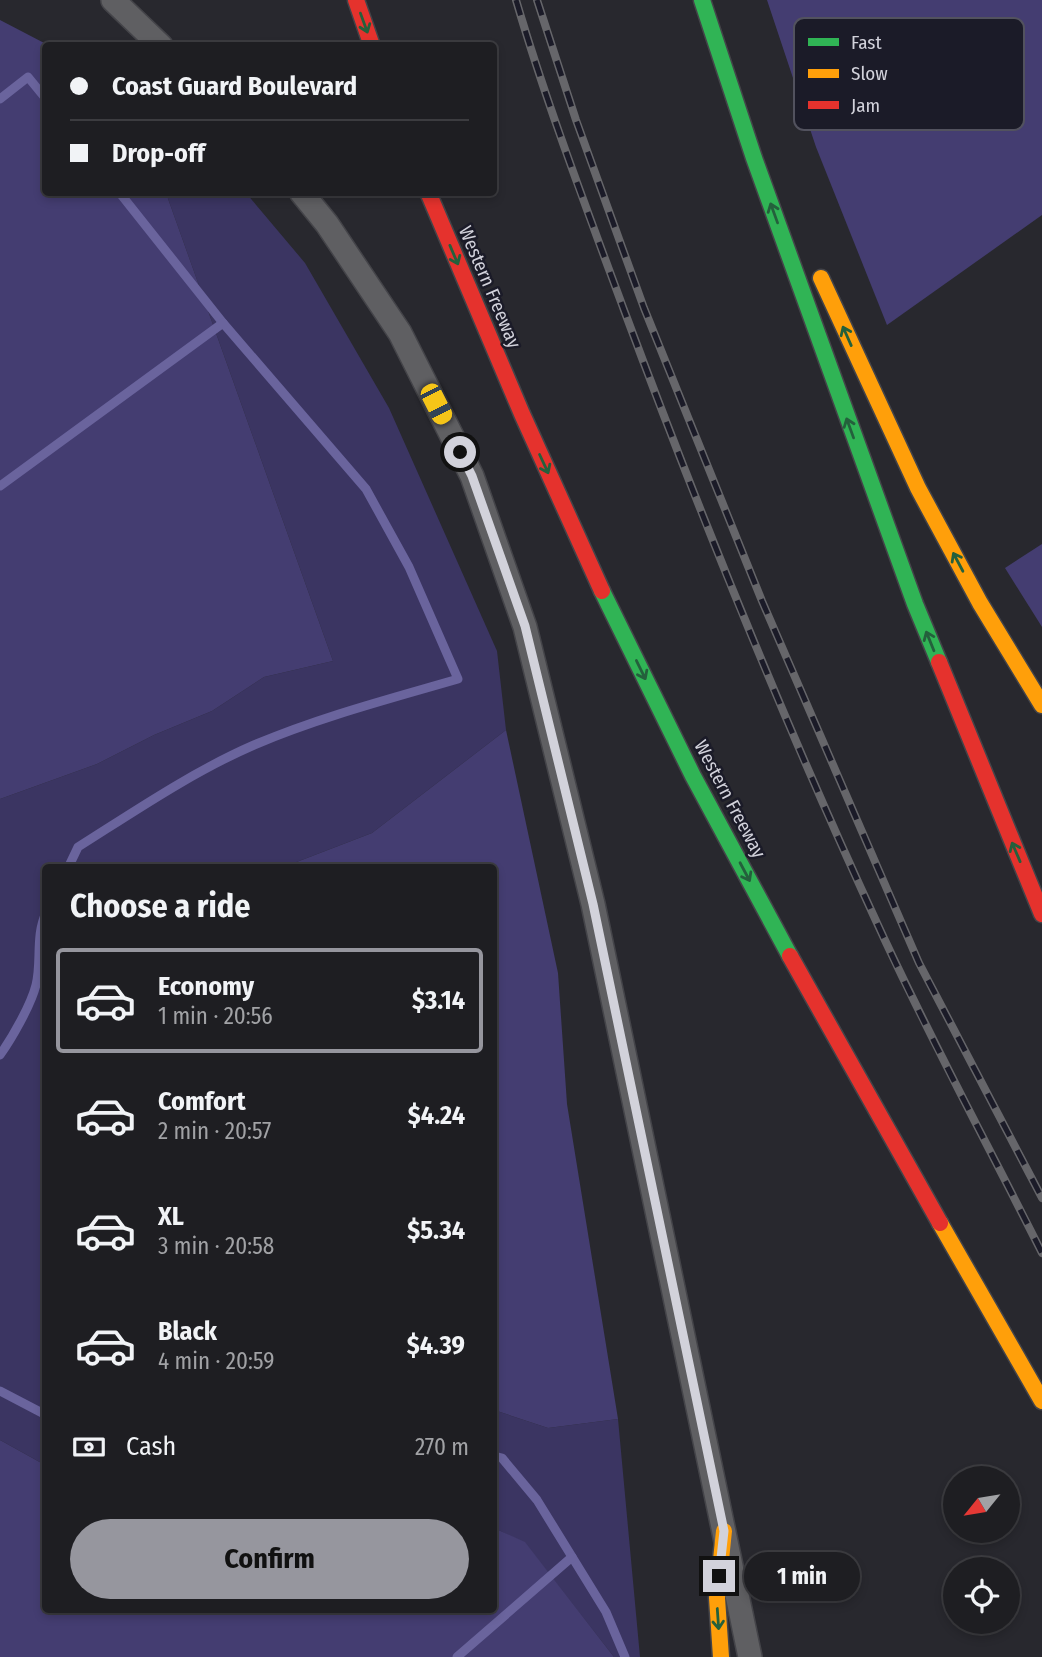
<!DOCTYPE html>
<meta charset="utf-8">
<style>
:root{--surface:#1e1e22;--page:#2b2b2f;--text:#f1f3f6;--muted:#a1a2a5;--line:#3c3c40;--accent:#96969e}
body{margin:0;font-family:"Fira Sans Condensed",sans-serif;background:var(--page);color:var(--text);height:100vh;display:flex;flex-direction:column;font-size:26px;white-space:nowrap}
*{box-sizing:border-box;margin:0}
p{font-size:23px;color:var(--muted)}
.icon{flex:none;width:38px;height:38px;fill:none;stroke:currentColor;stroke-width:2;stroke-linecap:round;stroke-linejoin:round}
.map{position:relative;flex:1;overflow:hidden}
.details{position:absolute;left:42px;top:864px;width:455px;height:749px;display:flex;flex-direction:column;background:var(--surface);border-radius:7px;box-shadow:0 4px 10px #0003,0 0 0 2px var(--line)}
.details>*{flex:none}
.guide{position:absolute;left:42px;top:42px;width:455px;height:154px;border-radius:7px;box-shadow:0 4px 10px #0003,0 0 0 2px var(--line);display:grid;align-content:center;height:154px;padding:0 28px;background:var(--surface)}
.needle{width:46px;rotate:240deg}
.tools{position:absolute;left:943px;top:1466px;display:grid;gap:14px}
.tools a{display:grid;place-items:center;width:77px;height:77px;border-radius:50%;background:var(--surface);box-shadow:0 4px 10px #0003,0 0 0 2px var(--line);font-size:35px}
.end{position:absolute;width:32px;height:32px;margin:-16px;border:9px solid #d2d2db;background:#111;box-shadow:0 0 0 4px #111}
.from{border-radius:50%}
.bubble{position:absolute;height:49px;border-radius:24px;background:var(--surface);box-shadow:0 4px 10px #0003,0 0 0 2px var(--line);font-size:23px;font-weight:700;line-height:49px;text-align:center}
.car{position:absolute;width:21px;height:42px;margin:-21px -10px;border-radius:9px;box-shadow:0 0 5px 2px #0007;background:linear-gradient(#f5c518 24%,#345 0 40%,#f5c518 0 76%,#345 0 86%,#f5c518 0)}
.guide b{display:flex;align-items:center;gap:24px;height:66px;font-size:26px}
.guide b+b{border-top:2px solid var(--line)}
.guide i{width:18px;height:18px;background:var(--text)}
ul{padding:0;list-style:none}
li{display:flex;align-items:center;gap:21px;height:105px;margin:0 14px 10px;padding:0 14px;border:4px solid transparent;border-radius:7px}
li div{flex:1}
li b{display:block;font-size:26px}
li em{font-style:normal;font-weight:700}
li.active{border-color:var(--accent)}
li>.icon{width:63px;height:63px;stroke-width:1.5}
h2{padding:0 28px;font-size:32px;line-height:84px}
.pay{display:flex;align-items:center;gap:18px;height:77px;padding:0 28px;font-size:26px}
.pay p{margin-inline-start:auto}
.primary-button{display:flex;gap:14px;margin-top:auto;padding:14px 28px}
.primary-button a{flex:1;height:80px;border-radius:42px;background:var(--accent);color:#111;font-size:28px;font-weight:700;line-height:80px;text-align:center}
.map>svg:first-child{display:block}
</style>
<div class="map">
<svg width="1042" height="1657" viewBox="0 0 1042 1657">
<rect width="100%" height="100%" fill="#28282e"/>
<g fill="#3b3562">
<path d="M166 193H246L305 263 389 408 497 651 506 730 372 833 281 868H46L45 1465 0 1440V799L97 764 154 735 212 711 264 677 333 661Z"/>
<path d="M494 1410 548 1428 618 1419 640 1657H614L525 1543 494 1528Z"/>
</g>
<g fill="#443d71">
<path d="M767 0H1042V215L887 325 816 147Z"/>
<path d="M0 20 48 45 46 46V192L166 193 333 661 264 677 212 711 154 735 97 764 0 799Z"/>
<path d="M1042 544V627L1005 568Z"/>
<path d="M506 730 558 973 567 1104 618 1419 548 1428 494 1410V868H281L372 833Z"/>
<path d="M0 1440 45 1465 46 1610H494V1528L525 1542 614 1657H0Z"/>
</g>
<g fill="none" stroke-linecap="round" stroke-linejoin="round">
<g stroke="#6a649d" stroke-width="9">
<path d="M0 99 28 77 46 99"/>
<path d="M119 192 223 323"/>
<path d="M0 486 223 323 366 489 409 567 458 679C389 699 320 717 254 745 192 772 135 811 78 847L68 868"/>
<path d="M0 1055C12 1038 31 1005 36 985 42 962 35 936 46 913"/>
<path d="M0 1391 46 1415"/>
<path d="M494 1456 502 1458 537 1500 606 1612 625 1657"/>
<path d="M457 1657 572 1557"/>
</g>
<g stroke="#444449" stroke-width="26">
<g id="street">
<path d="M113 0 161 46"/>
<path d="M301 192 327 224 400 333 472 476 525 627 593 904 750 1657"/>
</g>
</g>
<g stroke="#444449" stroke-width="19">
<g id="fast">
<path d="M702 0 754 158 915 604 939 662"/>
<path d="M602 591 693 776 790 956"/>
</g>
</g>
<g stroke="#444449" stroke-width="19">
<g id="slow">
<path d="M821 278 918 488 980 603 1042 705"/>
<path d="M940 1223 1042 1401"/>
<path d="M721 1657 717 1598 724 1531"/>
</g>
</g>
<g stroke="#444449" stroke-width="19">
<g id="jam">
<path d="M356 0 372 46"/>
<path d="M428 192 522 414 602 591"/>
<path d="M939 662 1042 914"/>
<path d="M790 956 940 1223"/>
</g>
</g>
<use href="#street" stroke="#5f5f62" stroke-width="23"/>
<use href="#fast" stroke="#30b455" stroke-width="16"/>
<use href="#slow" stroke="#ff9f0a" stroke-width="16"/>
<use href="#jam" stroke="#e5322d" stroke-width="16"/>
<g stroke="#66666a" stroke-width="8">
<g id="rail">
<path d="M516 0C547 105 586 207 624 310 701 517 784 722 877 923 928 1035 987 1143 1042 1253"/>
<path d="M537 0 576 120 644 308 762 601 919 963 1042 1198"/>
</g>
</g>
<use href="#rail" stroke="#1b1b28" stroke-width="5" stroke-dasharray="16" stroke-linecap="butt"/>
</g>
<defs><path id="oneway-shaft" d="M-6 0H5M1.5-3L5.5 0L1.5 3" fill="none" stroke-width="1.6" stroke-linecap="round" stroke-linejoin="round" transform="scale(1.75)"/></defs>
<g stroke="#24603c">
<use href="#oneway-shaft" transform="translate(364 23) rotate(70)"/>
<use href="#oneway-shaft" transform="translate(774 213) rotate(-110)"/>
<use href="#oneway-shaft" transform="translate(454 255) rotate(67)"/>
<use href="#oneway-shaft" transform="translate(847 336) rotate(-114)"/>
<use href="#oneway-shaft" transform="translate(850 428) rotate(-110)"/>
<use href="#oneway-shaft" transform="translate(544 464) rotate(65)"/>
<use href="#oneway-shaft" transform="translate(958 562) rotate(-118)"/>
<use href="#oneway-shaft" transform="translate(930 641) rotate(-112)"/>
<use href="#oneway-shaft" transform="translate(641 670) rotate(64)"/>
<use href="#oneway-shaft" transform="translate(1016 852) rotate(-113)"/>
<use href="#oneway-shaft" transform="translate(745 872) rotate(62)"/>
<use href="#oneway-shaft" transform="translate(718 1619) rotate(86)"/>
</g>
<g fill="none" stroke-linecap="round" stroke-linejoin="round">
<path stroke="#d2d2db" stroke-width="9" d="M460 452 472 476 525 626 593 904 724 1531 719 1576"/>
</g>
<g text-anchor="middle" dominant-baseline="central" stroke-width="5" stroke-linejoin="round" paint-order="stroke">
<g font-size="19" fill="#d2d2db" stroke="#1b1b28">
<text transform="translate(490 287) rotate(67)">Western Freeway</text>
<text transform="translate(730 799) rotate(62)">Western Freeway</text>
</g>
</g>
<rect x="794" y="18" width="230" height="112" rx="10" fill="#1b1b28" stroke="#52525e" stroke-width="2"/>
<rect x="808" y="38" width="31" height="8" fill="#30b455"/>
<rect x="808" y="69" width="31" height="9" fill="#ff9f0a"/>
<rect x="808" y="101" width="31" height="8" fill="#e5322d"/>
<g font-size="19" fill="#d2d2db">
<text x="851" y="49">Fast</text>
<text x="851" y="80">Slow</text>
<text x="851" y="112">Jam</text>
</g>
</svg>
<div class="tools">
<a><svg class="needle" viewBox="-14 -14 28 28"><path d="M0-13l5 13h-10z" fill="#e53935"/><path d="M0 13l5-13h-10z" fill="#a1a2a5"/></svg></a>
<a><svg class="icon" aria-label="locate" viewBox="0 0 24 24"><circle cx="12" cy="12" r="6"/><path d="M12 2v4M12 18v4M2 12h4M18 12h4"/></svg></a>
</div>
<i class="end from" style="left:460px;top:452px"></i>
<i class="end" style="left:719px;top:1576px"></i>
<div class="bubble" style="left:744px;top:1552px;width:116px">1 min</div>
<i class="car" style="left:436px;top:404px;rotate:153deg"></i>
<div class="guide">
<b><i class="from"></i>Coast Guard Boulevard</b>
<b><i></i>Drop-off</b>
</div>
<section class="details">
<h2>Choose a ride</h2>
<ul>
<li class="active"><svg class="icon" aria-label="car" viewBox="0 0 24 24"><path d="M5 17H2v-5l4-1 3-4h7l3 4 3 1v5h-3M9 17h6M6 11h13"/><circle cx="7" cy="17" r="2"/><circle cx="17" cy="17" r="2"/></svg><div><b>Economy</b><p>1 min · 20:56</p></div><em>$3.14</em></li>
<li><svg class="icon" aria-label="car" viewBox="0 0 24 24"><path d="M5 17H2v-5l4-1 3-4h7l3 4 3 1v5h-3M9 17h6M6 11h13"/><circle cx="7" cy="17" r="2"/><circle cx="17" cy="17" r="2"/></svg><div><b>Comfort</b><p>2 min · 20:57</p></div><em>$4.24</em></li>
<li><svg class="icon" aria-label="car" viewBox="0 0 24 24"><path d="M5 17H2v-5l4-1 3-4h7l3 4 3 1v5h-3M9 17h6M6 11h13"/><circle cx="7" cy="17" r="2"/><circle cx="17" cy="17" r="2"/></svg><div><b>XL</b><p>3 min · 20:58</p></div><em>$5.34</em></li>
<li><svg class="icon" aria-label="car" viewBox="0 0 24 24"><path d="M5 17H2v-5l4-1 3-4h7l3 4 3 1v5h-3M9 17h6M6 11h13"/><circle cx="7" cy="17" r="2"/><circle cx="17" cy="17" r="2"/></svg><div><b>Black</b><p>4 min · 20:59</p></div><em>$4.39</em></li>
</ul>
<div class="pay"><svg class="icon" aria-label="cash" viewBox="0 0 24 24"><path d="M3 7h18v10H3z"/><circle cx="12" cy="12" r="2"/></svg>Cash<p>270 m</p></div>
<div class="primary-button"><a>Confirm</a></div>
</section>
</div>
